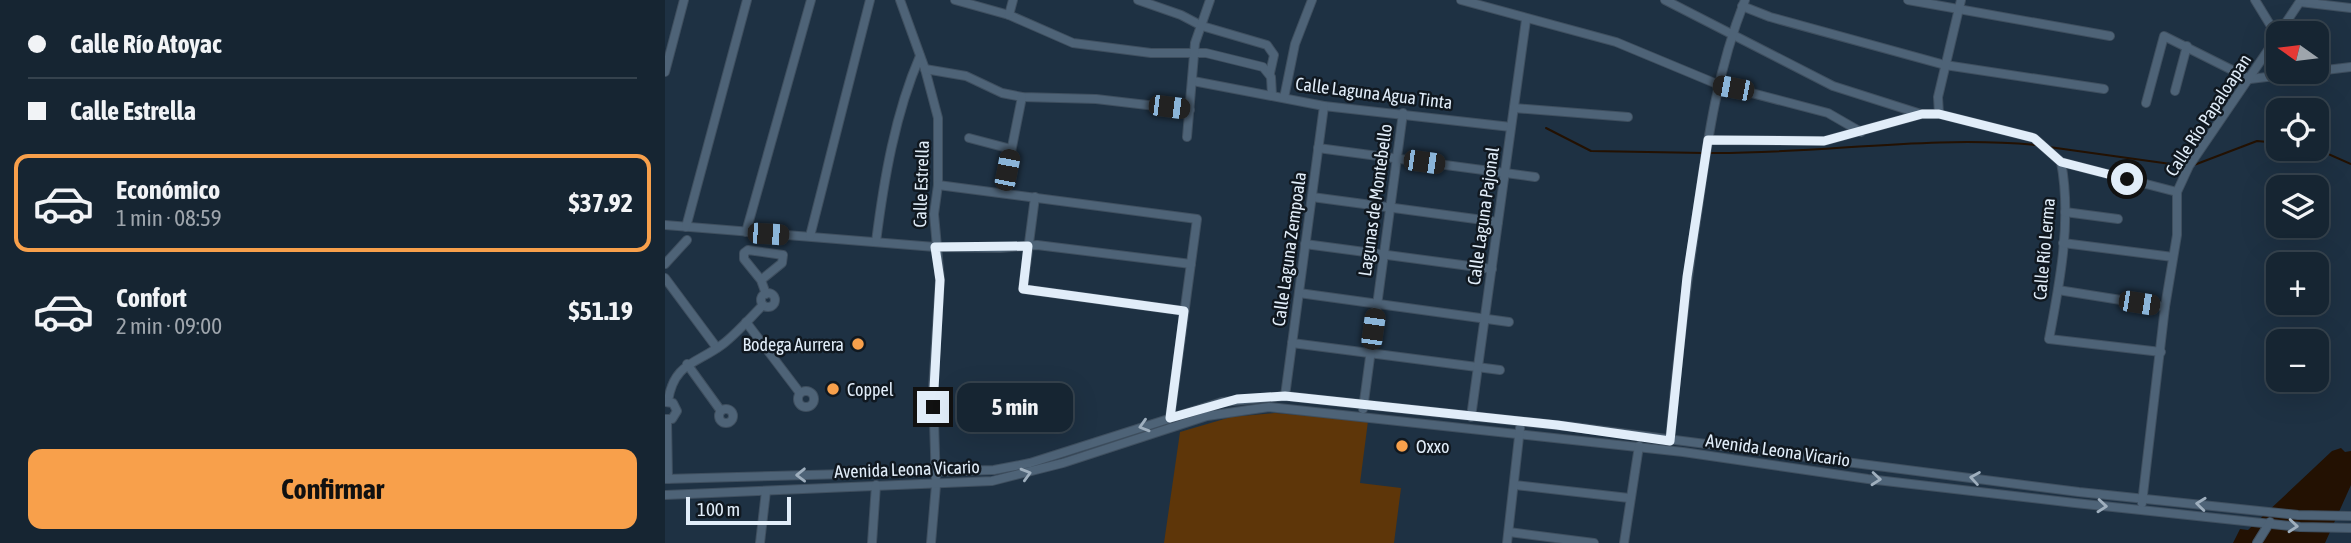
<!DOCTYPE html>
<html lang="es">
<meta charset="utf-8">
<style>
:root{--surface:#162532;--page:#1f2d3a;--text:#f1f3f6;--muted:#9ea5ac;--line:#35424d;--accent:#f8a04b}
body{margin:0;font-family:"Asap Condensed",sans-serif;background:var(--page);color:var(--text);height:100vh;display:flex;flex-direction:column;font-size:26px;white-space:nowrap}
*{box-sizing:border-box;margin:0}
p{font-size:23px;color:var(--muted)}
.icon{flex:none;width:38px;height:38px;fill:none;stroke:currentColor;stroke-width:2;stroke-linecap:round;stroke-linejoin:round}
.map{position:relative;flex:1;overflow:hidden}
.details{display:flex;flex-direction:column;background:var(--surface);width:665px}
.details>*{flex:none}
.guide{display:grid;align-content:center;height:154px;padding:0 28px;background:var(--surface)}
.needle{width:46px;rotate:284deg}
.buttons{position:absolute;left:1601px;top:21px;display:grid;gap:14px}
.buttons a{display:grid;place-items:center;width:63px;height:63px;border-radius:14px;background:var(--surface);box-shadow:0 7px 28px #0002,0 0 0 2px var(--line);font-size:35px}
.scale{position:absolute;left:21px;bottom:18px;width:105px;box-sizing:border-box;padding-left:7px;border:4px solid #e1edf9;border-top:0;font-size:19px;line-height:24px;white-space:nowrap;color:#e1edf9;-webkit-text-stroke:5px #101820;paint-order:stroke}
.end{position:absolute;width:32px;height:32px;margin:-16px;border:9px solid #e1edf9;background:#111;box-shadow:0 0 0 4px #111}
.from{border-radius:50%}
.bubble{position:absolute;height:49px;border-radius:14px;background:var(--surface);box-shadow:0 7px 28px #0002,0 0 0 2px var(--line);font-size:23px;font-weight:700;line-height:49px;text-align:center}
.car{position:absolute;width:21px;height:42px;margin:-21px -10px;border-radius:9px;box-shadow:0 0 5px 2px #0007;background:linear-gradient(#222 24%,#8ab4d8 0 40%,#222 0 76%,#8ab4d8 0 86%,#222 0)}
.guide b{display:flex;align-items:center;gap:24px;height:66px;font-size:26px}
.guide b+b{border-top:2px solid var(--line)}
.guide i{width:18px;height:18px;background:var(--text)}
ul{padding:0;list-style:none}
li{display:flex;align-items:center;gap:21px;height:98px;margin:0 14px 10px;padding:0 14px;border:4px solid transparent;border-radius:14px}
li div{flex:1}
li b{display:block;font-size:26px}
li em{font-style:normal;font-weight:700}
li.active{border-color:var(--accent)}
li>.icon{width:63px;height:63px;stroke-width:1.5}
.primary-button{display:flex;gap:14px;margin-top:auto;padding:14px 28px}
.primary-button a{flex:1;height:80px;border-radius:14px;background:var(--accent);color:#111;font-size:28px;font-weight:700;line-height:80px;text-align:center}
main{display:flex;flex:1;min-height:0}
.map>svg:first-child{display:block}
</style>
<main>
<section class="details">
<div class="guide">
<b><i class="from"></i>Calle Río Atoyac</b>
<b><i></i>Calle Estrella</b>
</div>
<ul>
<li class="active"><svg class="icon" aria-label="car" viewBox="0 0 24 24"><path d="M5 17H2v-5l4-1 3-4h7l3 4 3 1v5h-3M9 17h6M6 11h13"/><circle cx="7" cy="17" r="2"/><circle cx="17" cy="17" r="2"/></svg><div><b>Económico</b><p>1 min · 08:59</p></div><em>$37.92</em></li>
<li><svg class="icon" aria-label="car" viewBox="0 0 24 24"><path d="M5 17H2v-5l4-1 3-4h7l3 4 3 1v5h-3M9 17h6M6 11h13"/><circle cx="7" cy="17" r="2"/><circle cx="17" cy="17" r="2"/></svg><div><b>Confort</b><p>2 min · 09:00</p></div><em>$51.19</em></li>
</ul>
<div class="primary-button"><a>Confirmar</a></div>
</section>
<div class="map">
<svg width="1686" height="543" viewBox="0 0 1686 543">
<rect width="100%" height="100%" fill="#1e3143"/>
<path fill="#5e3609" d="M610 413 703 421 695 483 736 488 729 543H499L515 432 566 417Z"/>
<path fill="#231102" d="M1676 448 1680 452 1686 451V485L1660 543H1568L1575 529 1583 530 1667 451Z"/>
<g fill="none" stroke-linecap="round" stroke-linejoin="round">
<g stroke="#231102" stroke-width="2">
<path d="M881 128 926 151 1039 153"/>
<path d="M1384 147 1520 166"/>
<path d="M1652 149 1686 164"/>
<path d="M1045 153C1154 154 1263 135 1371 145"/>
<path d="M1529 165 1592 141 1614 143"/>
</g>
<g stroke="#3f4f5f" stroke-width="10">
<g id="minor">
<path d="M235 0 260 69 273 118V185L269 214 275 280 268 388 271 485 266 543"/>
<path d="M290 0 344 15 408 43 486 53H541L598 67 606 77 607 95"/>
<path d="M473 0 516 15 537 26 602 45 609 55 605 73"/>
<path d="M796 0 951 42 1052 84 1163 113 1196 132"/>
<path d="M1000 0 1168 86 1256 114"/>
<path d="M1243 0 1445 36"/>
<path d="M1590 0 1612 36"/>
<path d="M1635 2 1686 8"/>
<path d="M1077 6 1105 17 1280 65 1439 89"/>
<path d="M344 15 348 0"/>
<path d="M1614 33 1636 0"/>
<path d="M260 69 301 76 337 93 357 97 431 99 525 110"/>
<path d="M0 72 19 0"/>
<path d="M528 81 659 106 846 127"/>
<path d="M1510 91 1522 46"/>
<path d="M619 98 630 44 647 0"/>
<path d="M1481 103 1499 36 1585 79 1686 67"/>
<path d="M849 108 963 117"/>
<path d="M1274 114 1273 97 1296 0"/>
<path d="M522 137 530 43 545 0"/>
<path d="M304 138 346 149"/>
<path d="M1043 140 1159 141 1257 114H1274L1369 138 1396 162 1512 192"/>
<path d="M653 148 870 177"/>
<path d="M1396 162C1407 219 1395 282 1384 339L1496 352"/>
<path d="M273 185 532 219 505 418"/>
<path d="M338 192 357 97"/>
<path d="M370 197 358 289 519 311"/>
<path d="M647 197 833 222"/>
<path d="M1400 212 1453 219"/>
<path d="M0 225 270 247 335 248 372 245 526 264"/>
<path d="M21 227 82 0"/>
<path d="M81 232 146 0"/>
<path d="M145 236 205 0"/>
<path d="M211 242C219 179 230 114 255 56"/>
<path d="M1398 243 1508 257"/>
<path d="M640 244 827 269"/>
<path d="M0 264 22 240"/>
<path d="M0 278 52 348"/>
<path d="M96 280 117 263 118 255 83 250 79 253V259L96 280 101 294"/>
<path d="M1393 290 1500 307"/>
<path d="M634 293 844 322"/>
<circle cx="103" cy="300" r="7"/>
<path d="M81 322 135 393"/>
<path d="M627 343 835 370"/>
<path d="M22 364 56 411"/>
<circle cx="141" cy="399" r="8"/>
<path d="M620 396 659 106"/>
<path d="M3 401C9 362 32 364 58 344 72 333 85 318 98 305"/>
<path d="M0 402 8 403 12 411 7 419H0"/>
<path d="M698 409 738 113"/>
<circle cx="61" cy="416" r="7"/>
<path d="M806 417 861 20"/>
<path d="M2 420 3 479"/>
<path d="M1005 441C1012 363 1021 285 1033 208 1043 136 1053 68 1080 0"/>
<path d="M0 479 329 470 365 463 557 402 620 396 909 427 1414 492 1633 515 1686 516"/>
<path d="M850 485 964 498"/>
<path d="M0 495 327 481 398 463 542 416 604 407 1018 452 1203 479 1410 503 1635 527 1686 528"/>
<path d="M1477 503 1500 307 1512 235V192L1524 166 1614 34"/>
<path d="M844 532 929 543"/>
<path d="M95 543 101 491"/>
<path d="M207 543 211 485"/>
<path d="M842 543 855 428"/>
<path d="M959 543 974 446"/>
<path d="M1592 543 1605 522"/>
</g>
</g>
<use href="#minor" stroke="#4e6377" stroke-width="8"/>
</g>
<defs><path id="oneway-chevron" d="M-2-3.5L2.5 0L-2 3.5" fill="none" stroke-width="1.6" stroke-linecap="round" stroke-linejoin="round" transform="scale(1.75)"/></defs>
<g stroke="#9fafbe">
<use href="#oneway-chevron" transform="translate(479 426) rotate(163)"/>
<use href="#oneway-chevron" transform="translate(361 474) rotate(-16)"/>
<use href="#oneway-chevron" transform="translate(136 475) rotate(179)"/>
<use href="#oneway-chevron" transform="translate(1310 478) rotate(-171)"/>
<use href="#oneway-chevron" transform="translate(1211 479) rotate(5)"/>
<use href="#oneway-chevron" transform="translate(1536 504) rotate(-174)"/>
<use href="#oneway-chevron" transform="translate(1437 506) rotate(5)"/>
<use href="#oneway-chevron" transform="translate(1628 526) rotate(5)"/>
</g>
<g fill="none" stroke-linecap="round" stroke-linejoin="round">
<path stroke="#e1edf9" stroke-width="9" d="M268 407 275 280 270 247 363 246 358 289 519 311 505 418 572 399 620 396 892 425 1005 441 1022 277 1043 140 1159 141 1257 114H1274L1369 138 1396 162 1462 179"/>
</g>
<g fill="#f8a04b" stroke="#101820" stroke-width="2.5">
<circle cx="193" cy="344" r="7"/>
<circle cx="168" cy="389" r="7"/>
<circle cx="737" cy="446" r="7"/>
</g>
<g text-anchor="middle" dominant-baseline="central" stroke-width="5" stroke-linejoin="round" paint-order="stroke">
<g font-size="18" fill="#e1edf9" stroke="#101820">
<text transform="translate(709 93) rotate(7)">Calle Laguna Agua Tinta</text>
<text transform="translate(1543 115) rotate(-57)">Calle Río Papaloapan</text>
<text transform="translate(256 184) rotate(-88)">Calle Estrella</text>
<text transform="translate(710 200) rotate(-82)">Lagunas de Montebello</text>
<text transform="translate(818 216) rotate(-82)">Calle Laguna Pajonal</text>
<text transform="translate(624 249) rotate(-82)">Calle Laguna Zempoala</text>
<text transform="translate(1379 249) rotate(-85)">Calle Río Lerma</text>
<text transform="translate(1113 450) rotate(8)">Avenida Leona Vicario</text>
<text transform="translate(242 469) rotate(-2)">Avenida Leona Vicario</text>
</g>
<g font-size="18" fill="#e1edf9" stroke="#101820" text-anchor="start">
<text x="179" y="344" text-anchor="end">Bodega Aurrera</text>
<text x="182" y="389">Coppel</text>
<text x="751" y="446">Oxxo</text>
</g>
</g>
</svg>
<div class="buttons">
<a><svg class="needle" viewBox="-14 -14 28 28"><path d="M0-13l5 13h-10z" fill="#e53935"/><path d="M0 13l5-13h-10z" fill="#9ea5ac"/></svg></a>
<a><svg class="icon" aria-label="locate" viewBox="0 0 24 24"><circle cx="12" cy="12" r="6"/><path d="M12 2v4M12 18v4M2 12h4M18 12h4"/></svg></a>
<a><svg class="icon" aria-label="layers" viewBox="0 0 24 24"><path d="M12 4l9 5-9 5-9-5zM3 14l9 5 9-5"/></svg></a>
<a>+</a>
<a>−</a>
</div>
<div class="scale">100 m</div>
<i class="end from" style="left:1462px;top:179px"></i>
<i class="end" style="left:268px;top:407px"></i>
<div class="bubble" style="left:292px;top:383px;width:116px">5 min</div>
<i class="car" style="left:1068px;top:88px;rotate:281deg"></i>
<i class="car" style="left:504px;top:107px;rotate:97deg"></i>
<i class="car" style="left:759px;top:162px;rotate:98deg"></i>
<i class="car" style="left:342px;top:170px;rotate:11deg"></i>
<i class="car" style="left:103px;top:234px;rotate:94deg"></i>
<i class="car" style="left:1474px;top:303px;rotate:99deg"></i>
<i class="car" style="left:708px;top:329px;rotate:8deg"></i>
</div>
</main>
